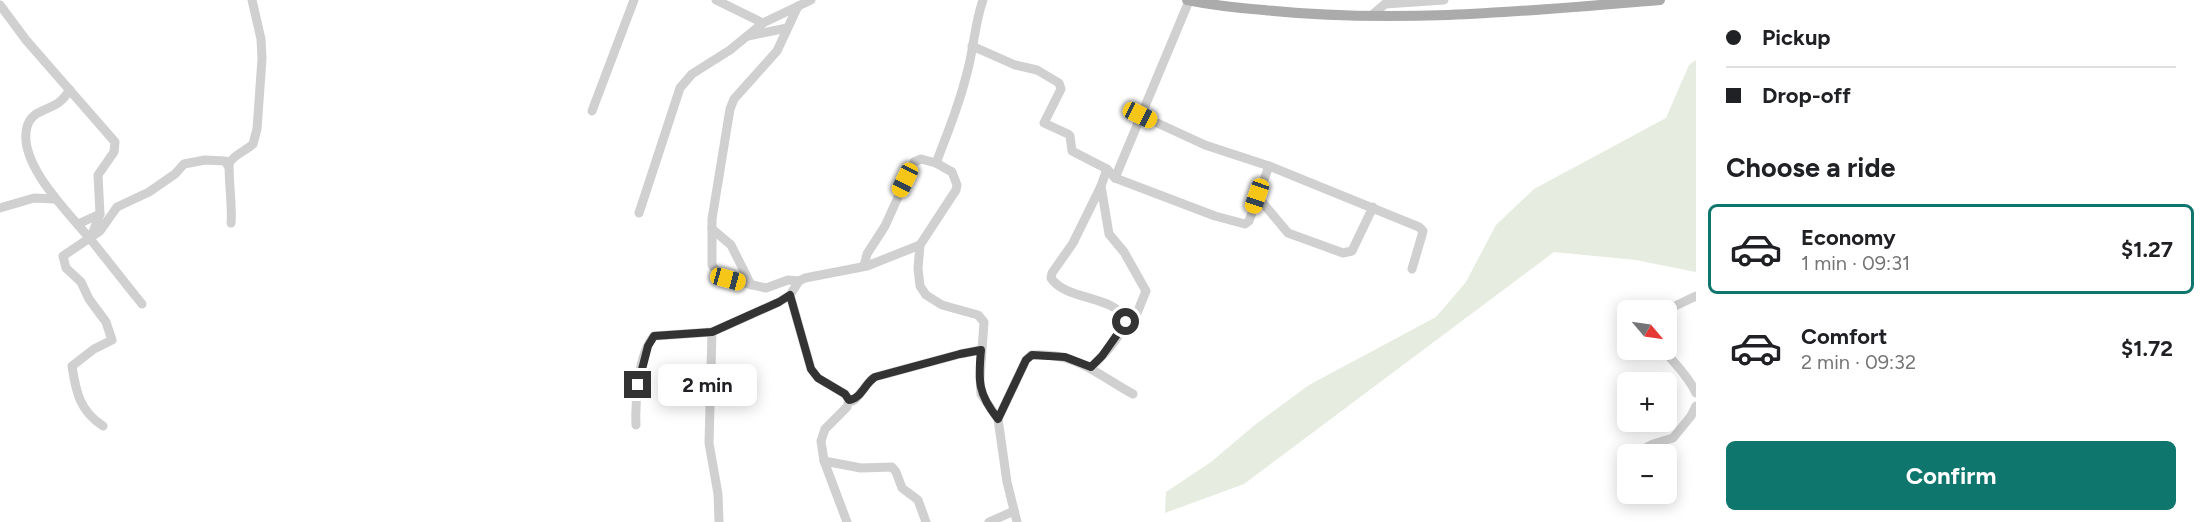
<!DOCTYPE html>
<meta charset="utf-8">
<style>
:root{--surface:#fff;--page:#f2f2f2;--text:#202124;--muted:#757577;--line:#e0e0e0;--accent:#0f766e}
body{margin:0;font-family:Figtree,sans-serif;background:var(--page);color:var(--text);height:100vh;display:flex;flex-direction:column;font-size:22px;white-space:nowrap}
*{box-sizing:border-box;margin:0}
p{font-size:20px;color:var(--muted)}
.icon{flex:none;width:33px;height:33px;fill:none;stroke:currentColor;stroke-width:2;stroke-linecap:round;stroke-linejoin:round}
.map{position:relative;flex:1;overflow:hidden}
.details{display:flex;flex-direction:column;background:var(--surface);width:510px}
.details>*{flex:none}
.top-card{display:grid;align-content:center;height:132px;padding:0 30px;background:var(--surface)}
.needle{width:39px;rotate:119deg}
.fabs{position:absolute;left:1617px;top:300px;display:grid;gap:12px}
.fabs a{display:grid;place-items:center;width:60px;height:60px;border-radius:9px;background:var(--surface);box-shadow:0 3px 15px #0003;font-size:30px}
.end{position:absolute;width:27px;height:27px;margin:-14px;border:8px solid #333;background:#fff;box-shadow:0 0 0 3px #fff}
.from{border-radius:50%}
.bubble{position:absolute;height:42px;border-radius:9px;background:var(--surface);box-shadow:0 3px 15px #0003;font-size:20px;font-weight:700;line-height:42px;text-align:center}
.car{position:absolute;width:18px;height:36px;margin:-18px -9px;border-radius:8px;box-shadow:0 0 4px 2px #0007;background:linear-gradient(#f5c518 24%,#345 0 40%,#f5c518 0 76%,#345 0 86%,#f5c518 0)}
.top-card b{display:flex;align-items:center;gap:21px;height:57px;font-size:22px}
.top-card b+b{border-top:2px solid var(--line)}
.top-card i{width:15px;height:15px;background:var(--text)}
ul{padding:0;list-style:none}
li{display:flex;align-items:center;gap:18px;height:90px;margin:0 12px 9px;padding:0 18px;border:3px solid transparent;border-radius:9px}
li div{flex:1}
li b{display:block;font-size:22px}
li em{font-style:normal;font-weight:700}
li.on{border-color:var(--accent)}
li>.icon{width:54px;height:54px;stroke-width:1.5}
h2{padding:0 30px;font-size:27px;line-height:72px}
.primary-button{display:flex;gap:12px;margin-top:auto;padding:12px 30px}
.primary-button a{flex:1;height:69px;border-radius:9px;background:var(--accent);color:#fff;font-size:24px;font-weight:700;line-height:69px;text-align:center}
main{display:flex;flex:1;min-height:0}
.map>svg:first-child{display:block}
</style>
<main>
<div class="map">
<svg width="1696" height="522" viewBox="0 0 1696 522">
<rect width="100%" height="100%" fill="#fff"/>
<path fill="#e6ecdf" d="M1696 60V272L1636 260 1554 252 1244 484 1165 513 1166 492 1211 462 1256 424 1309 385 1436 317 1466 282 1496 225 1534 189 1666 118 1689 65Z"/>
<g fill="none" stroke-linecap="round" stroke-linejoin="round">
<g stroke="#d0d0d0" stroke-width="9">
<path d="M716 0 763 23"/>
<path d="M983 0C975 22 974 46 968 69 960 102 948 132 936 163L952 172 957 185 956 190 920 245 918 268 920 286 926 295 942 305 978 315 984 322 980 378 981 394 998 419 1007 482 1017 522"/>
<path d="M0 5 26 40 115 142 114 152 98 175 100 214 91 237"/>
<path d="M798 6 777 51 734 99 730 109 712 219V265L718 274 728 279 766 288 788 280 799 281"/>
<path d="M1371 16 1385 4 1444 0"/>
<path d="M748 36 787 28"/>
<path d="M972 46 1015 65 1037 70 1059 83 1061 89 1044 123 1068 134 1070 136 1072 151 1107 169 1115 178 1215 216 1245 224 1249 221 1269 166"/>
<path d="M70 90C66 95 63 100 58 103 46 111 31 111 27 127 17 164 70 214 91 240 108 261 125 283 142 304"/>
<path d="M592 111 634 0"/>
<path d="M1140 115 1205 145 1269 166 1419 227 1423 231 1422 235 1412 269"/>
<path d="M1107 169 1101 186 1073 243 1052 273 1051 278C1065 300 1112 295 1126 319"/>
<path d="M1115 178 1189 1"/>
<path d="M1101 186 1109 234 1124 252 1146 291 1135 318 1126 319"/>
<path d="M1257 196 1288 233 1343 253 1352 251 1373 207"/>
<path d="M0 208 34 198 54 199"/>
<path d="M639 213 680 88 692 74 730 50 763 23 811 0"/>
<path d="M231 223C233 210 227 167 230 162 235 154 246 151 253 144L257 129 262 59 261 39 252 0"/>
<path d="M78 224 100 214"/>
<path d="M712 229 731 245 751 285"/>
<path d="M864 266 867 254 885 226 914 162 921 159 936 163"/>
<path d="M790 295 811 369 818 378 845 394 849 400 847 407 825 429 821 441 824 461 847 522"/>
<path d="M1666 313 1675 306 1696 296"/>
<path d="M712 332 709 443 718 494 719 522"/>
<path d="M1664 350C1676 366 1687 374 1696 393"/>
<path d="M1091 367C1104 355 1122 337 1126 319"/>
<path d="M849 400 853 401C862 394 865 383 875 377L960 354 981 350"/>
<path d="M998 419 1026 360 1031 355C1077 352 1096 374 1133 394"/>
<path d="M636 425C635 401 638 354 654 336L712 332 779 302 790 295 799 281 805 278 867 266 920 245"/>
<path d="M103 426C80 411 76 393 72 366L94 349 112 340 106 322 89 299 81 282 66 268 63 256 100 231 117 207 149 192 175 174 184 164 205 160 225 161 228 166"/>
<path d="M1634 454 1653 444 1673 438 1691 416 1696 406"/>
<path d="M824 461 861 468 892 467 896 472 902 488 918 500 926 522"/>
<path d="M989 522 1014 511"/>
</g>
<path stroke="#ababab" stroke-width="10" d="M1187 0C1212 5 1238 8 1264 10 1396 24 1528 11 1660 0"/>
</g>
<g fill="none" stroke-linecap="round" stroke-linejoin="round">
<path stroke="#333" stroke-width="8" d="M638 385 648 346 654 336 712 332 779 302 790 295 811 369 818 378 845 394 849 400C861 399 865 383 875 377L960 354 981 350C978 381 978 394 998 419L1026 360 1032 355 1065 357 1091 367 1102 356 1126 322"/>
</g>
</svg>
<div class="fabs">
<a><svg class="needle" viewBox="-14 -14 28 28"><path d="M0-13l5 13h-10z" fill="#e53935"/><path d="M0 13l5-13h-10z" fill="#757577"/></svg></a>
<a>+</a>
<a>−</a>
</div>
<i class="end from" style="left:1126px;top:322px"></i>
<i class="end" style="left:638px;top:385px"></i>
<div class="bubble" style="left:658px;top:364px;width:99px">2 min</div>
<i class="car" style="left:1140px;top:115px;rotate:116deg"></i>
<i class="car" style="left:905px;top:180px;rotate:206deg"></i>
<i class="car" style="left:1257px;top:196px;rotate:199deg"></i>
<i class="car" style="left:728px;top:279px;rotate:105deg"></i>
</div>
<section class="details">
<div class="top-card">
<b><i class="from"></i>Pickup</b>
<b><i></i>Drop-off</b>
</div>
<h2>Choose a ride</h2>
<ul>
<li class="on"><svg class="icon" aria-label="car" viewBox="0 0 24 24"><path d="M5 17H2v-5l4-1 3-4h7l3 4 3 1v5h-3M9 17h6M6 11h13"/><circle cx="7" cy="17" r="2"/><circle cx="17" cy="17" r="2"/></svg><div><b>Economy</b><p>1 min · 09:31</p></div><em>$1.27</em></li>
<li><svg class="icon" aria-label="car" viewBox="0 0 24 24"><path d="M5 17H2v-5l4-1 3-4h7l3 4 3 1v5h-3M9 17h6M6 11h13"/><circle cx="7" cy="17" r="2"/><circle cx="17" cy="17" r="2"/></svg><div><b>Comfort</b><p>2 min · 09:32</p></div><em>$1.72</em></li>
</ul>
<div class="primary-button"><a>Confirm</a></div>
</section>
</main>
